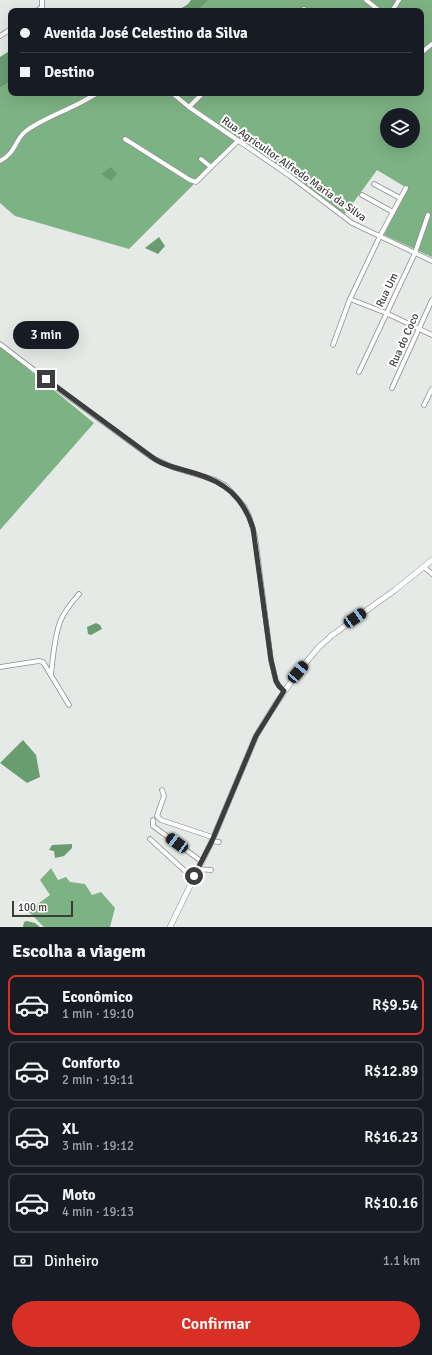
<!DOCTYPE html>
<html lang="pt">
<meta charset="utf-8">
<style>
:root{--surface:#171b24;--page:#20242c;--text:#f1f3f6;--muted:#9ea1a6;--line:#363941;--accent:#d93025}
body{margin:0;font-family:Signika,sans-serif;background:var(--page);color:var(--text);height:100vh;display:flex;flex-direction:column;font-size:15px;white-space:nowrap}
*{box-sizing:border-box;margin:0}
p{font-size:13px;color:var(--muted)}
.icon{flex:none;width:22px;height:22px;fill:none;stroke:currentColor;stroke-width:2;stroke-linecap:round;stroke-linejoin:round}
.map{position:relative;height:927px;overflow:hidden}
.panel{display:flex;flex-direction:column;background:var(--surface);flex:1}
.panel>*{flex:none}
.guide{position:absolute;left:8px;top:8px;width:416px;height:88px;border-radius:8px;box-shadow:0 4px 16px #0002;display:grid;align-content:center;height:88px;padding:0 12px;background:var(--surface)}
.buttons{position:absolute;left:380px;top:108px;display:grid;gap:8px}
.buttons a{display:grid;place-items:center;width:40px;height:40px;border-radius:50%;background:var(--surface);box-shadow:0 4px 16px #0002;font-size:20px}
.scale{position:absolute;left:12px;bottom:10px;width:61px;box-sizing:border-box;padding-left:4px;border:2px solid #3c3d3c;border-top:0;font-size:11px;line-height:14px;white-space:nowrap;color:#3c3d3c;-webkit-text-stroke:3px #fff;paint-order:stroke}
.end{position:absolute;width:18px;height:18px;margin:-9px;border:5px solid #3c3d3c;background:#fff;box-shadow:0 0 0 2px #fff}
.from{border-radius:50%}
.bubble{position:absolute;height:28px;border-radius:14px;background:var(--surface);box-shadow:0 4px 16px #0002;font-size:13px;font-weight:600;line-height:28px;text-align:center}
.car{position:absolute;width:12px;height:24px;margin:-12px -6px;border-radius:5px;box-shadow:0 0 3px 1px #0007;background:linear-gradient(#222 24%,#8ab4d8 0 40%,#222 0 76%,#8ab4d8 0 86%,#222 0)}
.guide b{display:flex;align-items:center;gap:14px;height:38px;font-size:15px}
.guide b+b{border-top:1px solid var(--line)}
.guide i{width:10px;height:10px;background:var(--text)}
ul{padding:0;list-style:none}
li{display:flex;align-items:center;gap:12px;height:60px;margin:0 8px 6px;padding:0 4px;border:2px solid var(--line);border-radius:8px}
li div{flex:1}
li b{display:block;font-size:15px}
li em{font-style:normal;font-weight:600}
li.on{border-color:var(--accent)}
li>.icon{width:36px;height:36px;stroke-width:1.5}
h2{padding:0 12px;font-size:18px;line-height:48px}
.pay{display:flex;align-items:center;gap:10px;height:44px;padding:0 12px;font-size:15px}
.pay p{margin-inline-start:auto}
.primary-button{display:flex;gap:8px;margin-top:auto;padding:8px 12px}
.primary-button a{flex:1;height:46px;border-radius:24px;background:var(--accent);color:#fff;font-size:16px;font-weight:600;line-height:46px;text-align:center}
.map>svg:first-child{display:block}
</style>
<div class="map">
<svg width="432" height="927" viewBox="0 0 432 927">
<rect width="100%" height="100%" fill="#e6eae7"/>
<g fill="#7db284" fill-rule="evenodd">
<path d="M209 0H432V257L384 235 407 188 377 170 345 214 239 139 129 249 15 216 0 203V88L11 81V93H421V11H197ZM387 115H413V141H387Z"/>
<path d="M0 346 94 423 0 530Z"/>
<path d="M51 868 58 880 66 877 70 882 85 884 92 895 101 892 115 908 110 927H44L28 911 50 895 40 880Z"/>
</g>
<g fill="#699d70">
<path d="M191 0H209L197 11H177L188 4Z"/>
<path d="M11 50V81L0 88V57Z"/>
<path d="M111 167 117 174 111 181 101 174Z"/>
<path d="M159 237 165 246 158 254 145 248Z"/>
<path d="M96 623 100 625 102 629 91 635 88 634 87 627Z"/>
<path d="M23 740 36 755 40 777 27 783 0 763Z"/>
<path d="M72 844V848L64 856 55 858 54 851 49 850 52 845Z"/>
<path d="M27 921 35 923 40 927H23L24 922Z"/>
</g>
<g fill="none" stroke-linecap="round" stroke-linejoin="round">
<g stroke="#8d908d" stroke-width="5.5">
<g id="minor">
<path d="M366 0 380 11"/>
<path d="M37 11 42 7V0"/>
<path d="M302 11 304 9"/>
<path d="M392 11 399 0"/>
<path d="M0 36 11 29"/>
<path d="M421 53 432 44"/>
<path d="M172 93 189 107 290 176 352 223 432 261"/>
<path d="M189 107 203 93"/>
<path d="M125 139 190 180 196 182 211 167 201 159"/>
<path d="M0 161C16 153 15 139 26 131 46 116 76 108 97 93"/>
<path d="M211 167 238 141"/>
<path d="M374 184 400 198"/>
<path d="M362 195 393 212"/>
<path d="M350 299 386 313 432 335"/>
<path d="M0 344 65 394 151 457 172 467 215 480 226 486 244 506 249 516 255 536 271 660 276 681 279 686 284 691"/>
<path d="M333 345 350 299 380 236 406 188"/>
<path d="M359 372 415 253 428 215"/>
<path d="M392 388 432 300"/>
<path d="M424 405 432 389"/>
<path d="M424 567 432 574"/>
<path d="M0 667 39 661 43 662 69 705"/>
<path d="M51 675C53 657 54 639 60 622 64 611 72 602 79 594"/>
<path d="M162 790 164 796 157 816 161 820 212 837"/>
<path d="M153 820V826L201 861"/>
<path d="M150 839 184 870 194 876"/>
<path d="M212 841 219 842"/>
<path d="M197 869 211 870"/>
</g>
</g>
<g stroke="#8d908d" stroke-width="6">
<path id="tertiary" d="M170 927 212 841 256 736 273 708 298 672 318 648 331 636 395 590 432 560"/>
</g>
<use href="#minor" stroke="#fff" stroke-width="4"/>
<use href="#tertiary" stroke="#fff" stroke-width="5"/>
</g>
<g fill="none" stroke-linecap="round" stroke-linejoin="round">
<path stroke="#3c3d3c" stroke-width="5" d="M46 379 156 460C168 467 181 469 194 473 225 482 243 497 253 528L271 660 276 681 279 686 284 691 256 736 212 841 194 876"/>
</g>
<g text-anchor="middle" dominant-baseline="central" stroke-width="4" stroke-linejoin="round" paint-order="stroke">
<g font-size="11" fill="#3c3d3c" stroke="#fff">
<text transform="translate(294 169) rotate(35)">Rua Agricultor Alfredo Maria da Silva</text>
<text transform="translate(387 290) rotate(-64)">Rua Um</text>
<text transform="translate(404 340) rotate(-66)">Rua do Coco</text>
</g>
</g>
</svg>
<div class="buttons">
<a><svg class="icon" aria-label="layers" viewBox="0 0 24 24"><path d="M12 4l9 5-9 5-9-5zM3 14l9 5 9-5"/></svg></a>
</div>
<div class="scale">100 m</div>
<i class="end from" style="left:194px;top:876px"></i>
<i class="end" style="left:46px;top:379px"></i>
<div class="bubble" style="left:13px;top:321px;width:66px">3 min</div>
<i class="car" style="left:355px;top:618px;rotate:56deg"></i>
<i class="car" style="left:298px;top:672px;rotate:40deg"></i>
<i class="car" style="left:177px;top:843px;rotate:306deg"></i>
<div class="guide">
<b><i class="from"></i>Avenida José Celestino da Silva</b>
<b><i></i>Destino</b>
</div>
</div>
<section class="panel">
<h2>Escolha a viagem</h2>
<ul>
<li class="on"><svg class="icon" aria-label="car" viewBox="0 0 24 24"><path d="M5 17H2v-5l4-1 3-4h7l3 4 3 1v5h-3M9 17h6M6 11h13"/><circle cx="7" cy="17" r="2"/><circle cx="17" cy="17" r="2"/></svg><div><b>Econômico</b><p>1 min · 19:10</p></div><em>R$9.54</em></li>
<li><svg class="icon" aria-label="car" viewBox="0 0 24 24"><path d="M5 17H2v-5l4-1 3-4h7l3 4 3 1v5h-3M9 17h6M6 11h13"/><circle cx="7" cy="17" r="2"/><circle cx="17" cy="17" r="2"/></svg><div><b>Conforto</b><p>2 min · 19:11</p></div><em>R$12.89</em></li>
<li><svg class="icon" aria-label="car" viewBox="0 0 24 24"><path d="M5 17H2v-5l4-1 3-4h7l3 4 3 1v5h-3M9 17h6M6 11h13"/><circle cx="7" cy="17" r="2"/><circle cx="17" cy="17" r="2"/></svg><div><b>XL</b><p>3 min · 19:12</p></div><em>R$16.23</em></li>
<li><svg class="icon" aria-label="car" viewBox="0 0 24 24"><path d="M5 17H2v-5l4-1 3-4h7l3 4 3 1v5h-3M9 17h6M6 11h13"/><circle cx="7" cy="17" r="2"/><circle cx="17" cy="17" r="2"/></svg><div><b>Moto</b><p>4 min · 19:13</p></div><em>R$10.16</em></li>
</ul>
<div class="pay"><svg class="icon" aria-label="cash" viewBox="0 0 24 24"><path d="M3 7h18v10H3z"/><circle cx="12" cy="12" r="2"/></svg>Dinheiro<p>1.1 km</p></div>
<div class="primary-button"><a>Confirmar</a></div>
</section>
